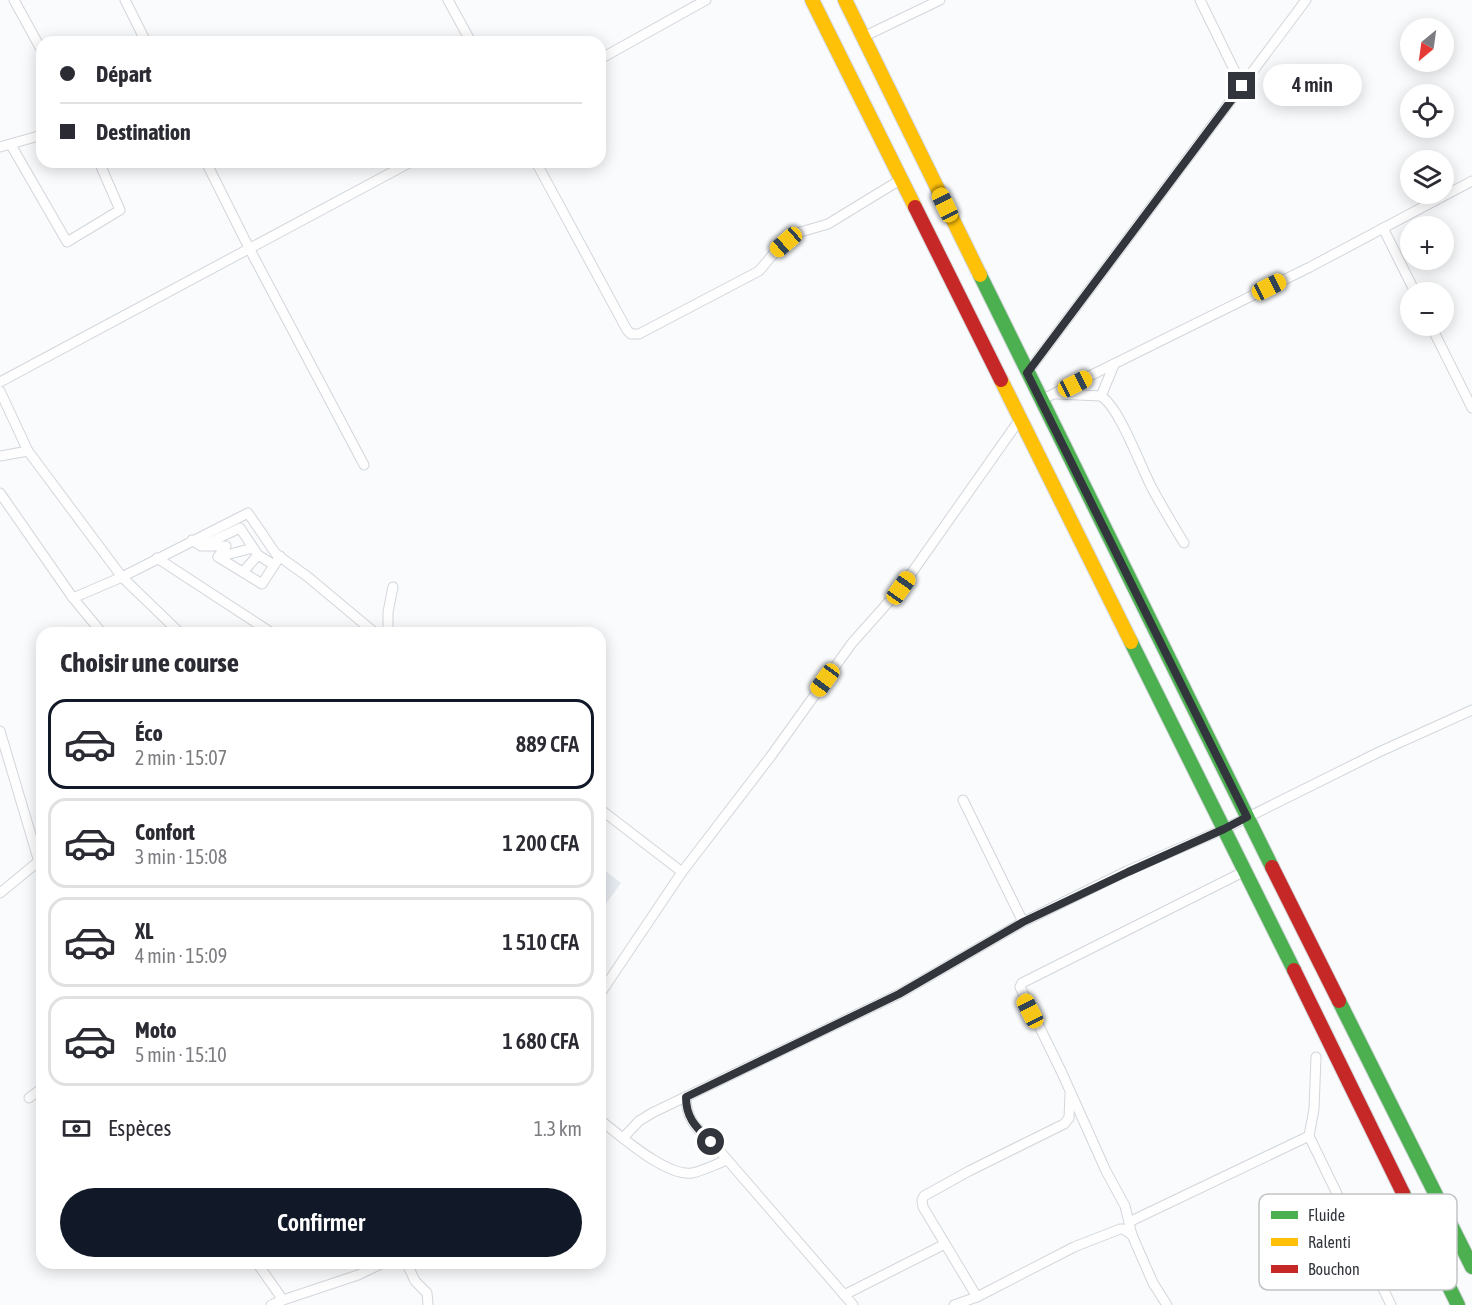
<!DOCTYPE html>
<html lang="fr">
<meta charset="utf-8">
<style>
:root{--surface:#fff;--page:#f7f7f7;--text:#2b2b33;--muted:#7c7c81;--line:#e1e1e2;--accent:#111827}
body{margin:0;font-family:"Asap Condensed",sans-serif;background:var(--page);color:var(--text);height:100vh;display:flex;flex-direction:column;font-size:22px;white-space:nowrap}
*{box-sizing:border-box;margin:0}
p{font-size:20px;color:var(--muted)}
.icon{flex:none;width:33px;height:33px;fill:none;stroke:currentColor;stroke-width:2;stroke-linecap:round;stroke-linejoin:round}
.map{position:relative;flex:1;overflow:hidden}
.drawer{position:absolute;left:36px;top:627px;width:570px;height:642px;display:flex;flex-direction:column;background:var(--surface);border-radius:18px;box-shadow:0 3px 15px #0003}
.drawer>*{flex:none}
.guide{position:absolute;left:36px;top:36px;width:570px;height:132px;border-radius:18px;box-shadow:0 3px 15px #0003;display:grid;align-content:center;height:132px;padding:0 24px;background:var(--surface)}
.needle{width:39px;rotate:209deg}
.fabs{position:absolute;left:1400px;top:18px;display:grid;gap:12px}
.fabs a{display:grid;place-items:center;width:54px;height:54px;border-radius:50%;background:var(--surface);box-shadow:0 3px 15px #0003;font-size:30px}
.end{position:absolute;width:27px;height:27px;margin:-14px;border:8px solid #32363c;background:#fff;box-shadow:0 0 0 3px #fff}
.from{border-radius:50%}
.bubble{position:absolute;height:42px;border-radius:21px;background:var(--surface);box-shadow:0 3px 15px #0003;font-size:20px;font-weight:600;line-height:42px;text-align:center}
.car{position:absolute;width:18px;height:36px;margin:-18px -9px;border-radius:8px;box-shadow:0 0 4px 2px #0007;background:linear-gradient(#f5c518 24%,#345 0 40%,#f5c518 0 76%,#345 0 86%,#f5c518 0)}
.guide b{display:flex;align-items:center;gap:21px;height:57px;font-size:22px}
.guide b+b{border-top:2px solid var(--line)}
.guide i{width:15px;height:15px;background:var(--text)}
ul{padding:0;list-style:none}
li{display:flex;align-items:center;gap:18px;height:90px;margin:0 12px 9px;padding:0 12px;border:3px solid var(--line);border-radius:18px}
li div{flex:1}
li b{display:block;font-size:22px}
li em{font-style:normal;font-weight:600}
li.current{border-color:var(--accent)}
li>.icon{width:54px;height:54px;stroke-width:1.5}
h2{padding:0 24px;font-size:27px;line-height:72px}
.pay{display:flex;align-items:center;gap:15px;height:66px;padding:0 24px;font-size:22px}
.pay p{margin-inline-start:auto}
.primary-button{display:flex;gap:12px;margin-top:auto;padding:12px 24px}
.primary-button a{flex:1;height:69px;border-radius:36px;background:var(--accent);color:#fff;font-size:24px;font-weight:600;line-height:69px;text-align:center}
.map>svg:first-child{display:block}
</style>
<div class="map">
<svg width="1472" height="1305" viewBox="0 0 1472 1305">
<rect width="100%" height="100%" fill="#f9fbfd"/>
<path fill="#e6ebf1" d="M600 867 621 883 600 912Z"/>
<g fill="none" stroke-linecap="round" stroke-linejoin="round">
<g stroke="#d3d6da" stroke-width="11">
<g id="street">
<path d="M14 0 42 51"/>
<path d="M125 0 146 42"/>
<path d="M448 0 471 42"/>
<path d="M1200 0 1242 86"/>
<path d="M863 37 940 0"/>
<path d="M600 59 706 0"/>
<path d="M11 145 67 242 120 210 99 162"/>
<path d="M0 147 42 135"/>
<path d="M206 162 249 248 364 465"/>
<path d="M536 162 627 330 631 334H639L759 271 775 252 797 233 828 224 900 180"/>
<path d="M1383 228 1415 292"/>
<path d="M1431 326 1472 408"/>
<path d="M1027 373 1306 0"/>
<path d="M0 382 411 162"/>
<path d="M0 391 28 451 122 577 180 633"/>
<path d="M1056 394 1101 396C1120 408 1141 468 1153 490 1163 508 1173 525 1184 543"/>
<path d="M1101 396 1114 365"/>
<path d="M1041 400 1310 267 1472 181"/>
<path d="M0 456 28 451"/>
<path d="M0 493 73 598 102 633"/>
<path d="M192 540 201 546H226L218 557 262 584 280 556"/>
<path d="M204 545 240 528 258 555"/>
<path d="M218 557 253 548"/>
<path d="M157 558 272 633"/>
<path d="M243 572 258 555 274 565"/>
<path d="M73 598 122 577 248 513 276 554 308 577 375 633"/>
<path d="M388 633V612L393 587"/>
<path d="M0 731 42 872"/>
<path d="M963 800 1023 922"/>
<path d="M600 809 682 872"/>
<path d="M0 893 39 861"/>
<path d="M600 994 682 872 771 756 852 643 901 588 1020 419"/>
<path d="M1316 1057 1314 1109 1309 1136 1391 1305"/>
<path d="M686 1097C686 1123 701 1132 718 1149L853 1305"/>
<path d="M29 1098 42 1088"/>
<path d="M600 1120C620 1135 666 1177 692 1173 703 1171 716 1164 727 1160"/>
<path d="M623 1138 639 1121 652 1113 899 994 1023 922 1127 871 1224 829 1379 752 1472 710"/>
<path d="M1129 1222 1309 1136"/>
<path d="M257 1263 283 1300 358 1275 383 1263"/>
<path d="M408 1263V1266L415 1281 427 1293 428 1305"/>
<path d="M844 1295 945 1244"/>
<path d="M977 1297 923 1207 922 1200 924 1196 969 1171 1064 1124 1069 1118 1070 1094"/>
<path d="M271 1305 283 1300"/>
<path d="M954 1305 977 1297 1074 1247 1120 1229H1123L1132 1235"/>
<path d="M1167 1305 1153 1283 1132 1235 1125 1206 1106 1171 1062 1073 1020 987 1022 983 1245 871"/>
</g>
</g>
<g stroke="#d3d6da" stroke-width="16">
<g id="fast">
<path d="M980 275 1272 867"/>
<path d="M1131 642 1294 970"/>
<path d="M1339 1001 1472 1267"/>
<path d="M1403 1193 1458 1305"/>
</g>
</g>
<g stroke="#d3d6da" stroke-width="16">
<g id="slow">
<path d="M812 0 915 207"/>
<path d="M845 0 980 275"/>
<path d="M1001 380 1131 642"/>
</g>
</g>
<g stroke="#d3d6da" stroke-width="16">
<g id="jam">
<path d="M915 207 1001 380"/>
<path d="M1272 867 1339 1001"/>
<path d="M1294 970 1403 1193"/>
</g>
</g>
<use href="#street" stroke="#fefeff" stroke-width="9"/>
<use href="#fast" stroke="#4caf50" stroke-width="14"/>
<use href="#slow" stroke="#ffc107" stroke-width="14"/>
<use href="#jam" stroke="#c62828" stroke-width="14"/>
</g>
<g fill="none" stroke-linecap="round" stroke-linejoin="round">
<path stroke="#32363c" stroke-width="8" d="M711 1142C697 1128 686 1119 686 1097L899 994 1023 922 1128 872 1224 829 1247 817 1027 373 1242 86"/>
</g>
<rect x="1259" y="1194" width="198" height="96" rx="9" fill="#fff" stroke="#c2c3c4" stroke-width="1.5"/>
<rect x="1271" y="1211" width="27" height="8" fill="#4caf50"/>
<rect x="1271" y="1238" width="27" height="8" fill="#ffc107"/>
<rect x="1271" y="1265" width="27" height="8" fill="#c62828"/>
<g font-size="16" fill="#32363c">
<text x="1308" y="1221">Fluide</text>
<text x="1308" y="1248">Ralenti</text>
<text x="1308" y="1275">Bouchon</text>
</g>
</svg>
<div class="fabs">
<a><svg class="needle" viewBox="-14 -14 28 28"><path d="M0-13l5 13h-10z" fill="#e53935"/><path d="M0 13l5-13h-10z" fill="#7c7c81"/></svg></a>
<a><svg class="icon" aria-label="locate" viewBox="0 0 24 24"><circle cx="12" cy="12" r="6"/><path d="M12 2v4M12 18v4M2 12h4M18 12h4"/></svg></a>
<a><svg class="icon" aria-label="layers" viewBox="0 0 24 24"><path d="M12 4l9 5-9 5-9-5zM3 14l9 5 9-5"/></svg></a>
<a>+</a>
<a>−</a>
</div>
<i class="end from" style="left:711px;top:1142px"></i>
<i class="end" style="left:1242px;top:86px"></i>
<div class="bubble" style="left:1263px;top:64px;width:99px">4 min</div>
<i class="car" style="left:945px;top:205px;rotate:334deg"></i>
<i class="car" style="left:786px;top:242px;rotate:229deg"></i>
<i class="car" style="left:1269px;top:287px;rotate:63deg"></i>
<i class="car" style="left:1075px;top:384px;rotate:63deg"></i>
<i class="car" style="left:901px;top:588px;rotate:35deg"></i>
<i class="car" style="left:825px;top:680px;rotate:216deg"></i>
<i class="car" style="left:1030px;top:1011px;rotate:333deg"></i>
<div class="guide">
<b><i class="from"></i>Départ</b>
<b><i></i>Destination</b>
</div>
<section class="drawer">
<h2>Choisir une course</h2>
<ul>
<li class="current"><svg class="icon" aria-label="car" viewBox="0 0 24 24"><path d="M5 17H2v-5l4-1 3-4h7l3 4 3 1v5h-3M9 17h6M6 11h13"/><circle cx="7" cy="17" r="2"/><circle cx="17" cy="17" r="2"/></svg><div><b>Éco</b><p>2 min · 15:07</p></div><em>889 CFA</em></li>
<li><svg class="icon" aria-label="car" viewBox="0 0 24 24"><path d="M5 17H2v-5l4-1 3-4h7l3 4 3 1v5h-3M9 17h6M6 11h13"/><circle cx="7" cy="17" r="2"/><circle cx="17" cy="17" r="2"/></svg><div><b>Confort</b><p>3 min · 15:08</p></div><em>1 200 CFA</em></li>
<li><svg class="icon" aria-label="car" viewBox="0 0 24 24"><path d="M5 17H2v-5l4-1 3-4h7l3 4 3 1v5h-3M9 17h6M6 11h13"/><circle cx="7" cy="17" r="2"/><circle cx="17" cy="17" r="2"/></svg><div><b>XL</b><p>4 min · 15:09</p></div><em>1 510 CFA</em></li>
<li><svg class="icon" aria-label="car" viewBox="0 0 24 24"><path d="M5 17H2v-5l4-1 3-4h7l3 4 3 1v5h-3M9 17h6M6 11h13"/><circle cx="7" cy="17" r="2"/><circle cx="17" cy="17" r="2"/></svg><div><b>Moto</b><p>5 min · 15:10</p></div><em>1 680 CFA</em></li>
</ul>
<div class="pay"><svg class="icon" aria-label="cash" viewBox="0 0 24 24"><path d="M3 7h18v10H3z"/><circle cx="12" cy="12" r="2"/></svg>Espèces<p>1.3 km</p></div>
<div class="primary-button"><a>Confirmer</a></div>
</section>
</div>
